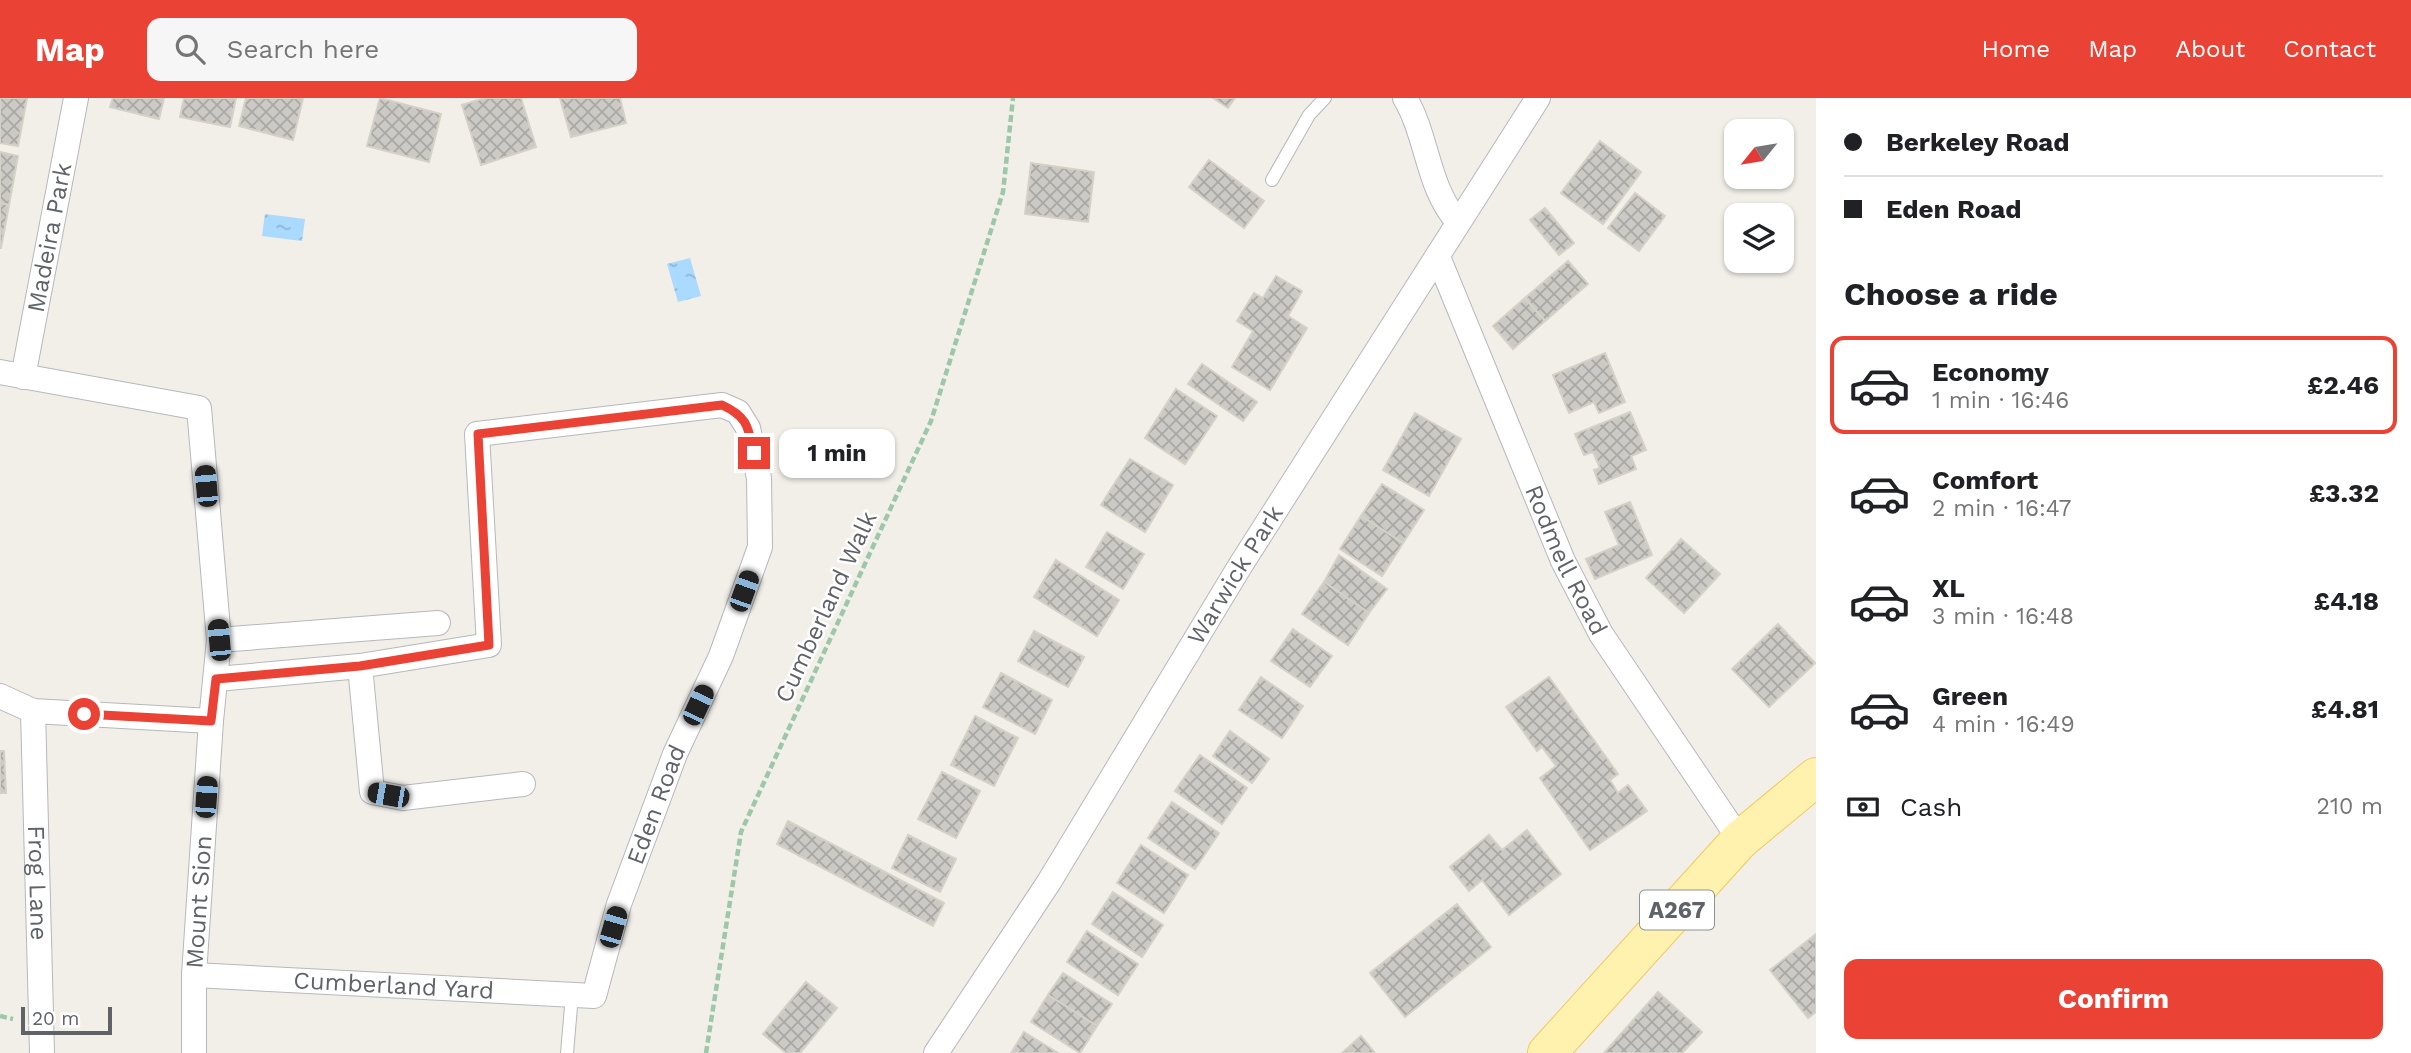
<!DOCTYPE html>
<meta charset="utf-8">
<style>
:root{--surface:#fff;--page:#f6f6f6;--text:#202124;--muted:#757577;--line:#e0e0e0;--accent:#ea4335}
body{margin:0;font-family:"Work Sans",sans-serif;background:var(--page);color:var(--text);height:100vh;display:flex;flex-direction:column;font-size:26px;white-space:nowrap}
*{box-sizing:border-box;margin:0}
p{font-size:23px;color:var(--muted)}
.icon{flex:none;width:38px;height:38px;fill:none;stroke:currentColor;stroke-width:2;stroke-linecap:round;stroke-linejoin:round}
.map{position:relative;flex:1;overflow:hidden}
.details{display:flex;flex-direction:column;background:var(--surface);width:595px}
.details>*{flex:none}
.top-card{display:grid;align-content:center;height:154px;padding:0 28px;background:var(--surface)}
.needle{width:46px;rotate:240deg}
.fabs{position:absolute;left:1724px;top:21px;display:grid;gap:14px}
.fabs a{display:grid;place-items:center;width:70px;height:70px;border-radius:14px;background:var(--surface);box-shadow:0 2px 5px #0004;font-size:35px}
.scale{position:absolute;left:21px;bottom:18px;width:91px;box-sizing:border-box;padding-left:7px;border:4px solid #5f6368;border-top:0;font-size:19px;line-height:24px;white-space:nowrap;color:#5f6368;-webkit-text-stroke:5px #fff;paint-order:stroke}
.end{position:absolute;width:32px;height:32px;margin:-16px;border:9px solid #ea4335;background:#fff;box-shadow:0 0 0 4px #fff}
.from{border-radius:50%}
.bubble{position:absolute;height:49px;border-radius:14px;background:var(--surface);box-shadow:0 2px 5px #0004;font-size:23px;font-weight:700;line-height:49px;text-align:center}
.car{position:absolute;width:21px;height:42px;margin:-21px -10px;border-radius:9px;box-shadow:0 0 5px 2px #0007;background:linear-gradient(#222 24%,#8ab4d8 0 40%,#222 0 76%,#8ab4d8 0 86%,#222 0)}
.top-card b{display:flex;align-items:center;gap:24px;height:66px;font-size:26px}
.top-card b+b{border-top:2px solid var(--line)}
.top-card i{width:18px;height:18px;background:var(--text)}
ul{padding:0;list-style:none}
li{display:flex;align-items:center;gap:21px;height:98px;margin:0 14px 10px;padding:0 14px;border:4px solid transparent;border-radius:14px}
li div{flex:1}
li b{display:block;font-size:26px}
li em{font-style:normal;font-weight:700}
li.current{border-color:var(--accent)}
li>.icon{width:63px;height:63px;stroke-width:1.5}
h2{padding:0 28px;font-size:32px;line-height:84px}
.pay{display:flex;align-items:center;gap:18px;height:77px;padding:0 28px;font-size:26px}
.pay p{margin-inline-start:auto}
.action{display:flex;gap:14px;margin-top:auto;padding:14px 28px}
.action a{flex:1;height:80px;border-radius:14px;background:var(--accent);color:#fff;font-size:28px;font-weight:700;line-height:80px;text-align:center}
header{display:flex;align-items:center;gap:42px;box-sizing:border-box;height:98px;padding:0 35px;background:var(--accent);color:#fff}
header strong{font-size:33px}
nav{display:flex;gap:38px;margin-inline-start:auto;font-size:24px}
.search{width:490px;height:63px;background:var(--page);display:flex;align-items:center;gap:18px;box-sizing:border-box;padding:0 24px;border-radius:14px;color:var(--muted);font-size:26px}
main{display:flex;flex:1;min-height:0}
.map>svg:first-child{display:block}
</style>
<header>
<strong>Map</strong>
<div class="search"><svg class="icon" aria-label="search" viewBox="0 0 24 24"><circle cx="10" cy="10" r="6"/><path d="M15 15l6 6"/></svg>Search here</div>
<nav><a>Home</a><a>Map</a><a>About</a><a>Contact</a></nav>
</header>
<main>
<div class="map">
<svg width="1816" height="955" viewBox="0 0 1816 955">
<defs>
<pattern id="water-ripples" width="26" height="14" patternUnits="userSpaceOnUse" patternTransform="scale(1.75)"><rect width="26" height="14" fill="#aadaff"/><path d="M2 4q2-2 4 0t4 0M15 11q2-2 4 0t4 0" fill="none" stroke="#8eb4d2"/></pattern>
<pattern id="building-cross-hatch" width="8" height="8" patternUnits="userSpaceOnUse" patternTransform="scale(1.75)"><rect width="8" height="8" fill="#cccac5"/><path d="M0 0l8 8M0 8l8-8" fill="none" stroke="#a9a8a4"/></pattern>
</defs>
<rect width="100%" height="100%" fill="#f1efe8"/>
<g fill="url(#water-ripples)">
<path d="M265 116 305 121 302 143 262 138Z"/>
<path d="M690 160 701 198 678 204 667 166Z"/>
</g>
<g fill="url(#building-cross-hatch)" stroke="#d6d1c6" stroke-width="2">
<path d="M0 0H27L18 48 0 45Z"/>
<path d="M113 0H164L159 21 110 9Z"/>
<path d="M184 0H236L230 29 180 19Z"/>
<path d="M246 0H303L293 42 239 28Z"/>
<path d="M380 0 441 16 429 64 367 48Z"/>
<path d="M485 0H521L536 49 481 67 462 7Z"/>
<path d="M560 0H620L626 25 571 39Z"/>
<path d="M1213 0H1235L1228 10Z"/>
<path d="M1600 43 1641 74 1603 126 1561 95Z"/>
<path d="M0 54 18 58 9 107 0 105Z"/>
<path d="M1209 62 1264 103 1244 130 1189 89Z"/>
<path d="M1031 65 1094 74 1088 124 1025 116Z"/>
<path d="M1635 95 1665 118 1639 153 1608 130Z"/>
<path d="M0 105 9 107 1 150H0Z"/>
<path d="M1545 110 1574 145 1559 157 1530 122Z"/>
<path d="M1568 163 1588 186 1545 223 1525 200Z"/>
<path d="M1276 178 1302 193 1288 218 1307 230 1270 292 1232 269 1253 233 1237 223 1254 195 1263 200Z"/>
<path d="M1525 200 1545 223 1513 251 1493 228Z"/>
<path d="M1605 255 1625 304 1599 315 1594 304 1569 315 1553 277Z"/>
<path d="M1202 266 1257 304 1243 323 1188 286Z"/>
<path d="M1176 291 1217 318 1185 366 1145 340Z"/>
<path d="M1630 314 1646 352 1631 358 1636 371 1599 386 1594 372 1600 370 1593 354 1584 357 1575 336Z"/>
<path d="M1415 315 1461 341 1429 398 1383 372Z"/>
<path d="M1130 361 1173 387 1145 434 1101 407Z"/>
<path d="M1382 386 1424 412 1403 445 1361 418Z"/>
<path d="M1630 404 1652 457 1595 481 1586 461 1619 447 1605 414Z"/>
<path d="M1361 418 1403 445 1382 478 1340 451Z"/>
<path d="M1107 434 1144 456 1123 491 1086 469Z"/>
<path d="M1681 441 1720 476 1684 515 1646 480Z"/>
<path d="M1339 457 1387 491 1369 515 1324 484Z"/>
<path d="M1056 462 1119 502 1097 538 1034 499Z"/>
<path d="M1324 484 1369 515 1348 547 1302 516Z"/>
<path d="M1778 526 1815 565 1769 609 1732 571Z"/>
<path d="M1293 531 1332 558 1310 589 1271 563Z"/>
<path d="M1034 533 1084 559 1068 589 1018 563Z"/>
<path d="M1001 575 1052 602 1035 636 983 609Z"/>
<path d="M1261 579 1303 608 1282 640 1239 612Z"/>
<path d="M1549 579 1618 676 1610 682 1618 695 1628 687 1647 713 1590 752 1540 680 1556 668 1542 649 1537 653 1506 609Z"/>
<path d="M975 618 1018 640 994 688 951 667Z"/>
<path d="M1230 633 1269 661 1252 685 1213 658Z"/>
<path d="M0 653H4L6 695H0Z"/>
<path d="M1200 657 1247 690 1222 726 1175 693Z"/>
<path d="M942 674 980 693 956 740 918 721Z"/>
<path d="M1172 704 1219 735 1195 771 1148 740Z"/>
<path d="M788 723 944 805 933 828 777 746Z"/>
<path d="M1527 732 1561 776 1509 817 1482 782 1469 793 1450 769 1489 737 1502 752Z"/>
<path d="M908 737 956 761 940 794 892 770Z"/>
<path d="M1141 747 1188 777 1164 815 1117 785Z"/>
<path d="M1113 794 1163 827 1142 859 1092 826Z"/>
<path d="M1457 806 1491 849 1405 919 1370 875Z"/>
<path d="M1087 833 1138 866 1118 897 1067 864Z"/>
<path d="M1816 836V914L1808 920 1770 872Z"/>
<path d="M1063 875 1112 906 1097 928 1048 897Z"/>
<path d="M806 884 837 910 800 955H786L763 936Z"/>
<path d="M1658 894 1702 934 1682 955H1604Z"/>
<path d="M1048 897 1097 928 1080 955 1031 924Z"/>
<path d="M1024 934 1058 955H1011Z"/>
<path d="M1361 938 1375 955H1342Z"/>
</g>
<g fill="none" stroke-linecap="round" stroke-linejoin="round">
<g stroke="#b5b8bc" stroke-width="14">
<g id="lane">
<path d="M1272 82 1309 17 1325 0"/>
<path d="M567 955 572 897"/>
</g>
</g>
<g stroke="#b5b8bc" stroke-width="26">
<g id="street">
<path d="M1405 0C1428 39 1427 89 1458 124"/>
<path id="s1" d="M1438 159 1563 463 1601 536 1740 742"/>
<path d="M0 274 199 310 219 542 211 623 194 877V955"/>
<path id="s2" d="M23 279 76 0"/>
<path d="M219 542 438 525"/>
<path d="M360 568 372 694 403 700 523 686"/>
<path d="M0 598 33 613 211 623"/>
<path id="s3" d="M33 613 42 955"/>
<path id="s4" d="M194 877 594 898 619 806 675 656 721 558 760 449 759 380 748 330 738 314 722 307 477 336 489 547 360 568 217 581"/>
<path id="s5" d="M936 955 1049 784 1240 468 1538 0"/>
</g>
</g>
<g stroke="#f2c960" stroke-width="40">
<path id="primary" d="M1547 955 1740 742 1816 679"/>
</g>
<g stroke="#9cc7a9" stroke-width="4.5" stroke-dasharray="7 3.5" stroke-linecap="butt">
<path d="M0 918 13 921"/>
<path d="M706 955 741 734 931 323 1003 94 1013 0"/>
</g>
<use href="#lane" stroke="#fff" stroke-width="12"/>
<use href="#street" stroke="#fff" stroke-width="24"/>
<use href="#primary" stroke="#fff2af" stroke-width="38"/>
</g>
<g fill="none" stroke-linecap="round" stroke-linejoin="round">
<path stroke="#ea4335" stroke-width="9" d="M84 616 211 623 216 581 360 568 489 547 478 336 722 307C748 319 748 329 754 355"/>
</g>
<g text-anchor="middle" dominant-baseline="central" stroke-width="5" stroke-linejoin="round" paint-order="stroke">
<rect fill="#fff" stroke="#8f9295" stroke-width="2" x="1640" y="792.5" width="74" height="39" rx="5"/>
<g font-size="23" font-weight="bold" fill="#5f6368">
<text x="1677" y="812">A267</text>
</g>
<g font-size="24" fill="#5f6368" stroke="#fff">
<text stroke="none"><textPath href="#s2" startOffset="142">Madeira Park</textPath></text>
<text stroke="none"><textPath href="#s1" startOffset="329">Rodmell Road</textPath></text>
<text stroke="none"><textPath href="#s5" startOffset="564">Warwick Park</textPath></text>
<text transform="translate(826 509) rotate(-65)">Cumberland Walk</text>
<text stroke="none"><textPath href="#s4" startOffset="602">Eden Road</textPath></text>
<text stroke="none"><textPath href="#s3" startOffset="172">Frog Lane</textPath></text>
<text transform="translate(199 804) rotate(-86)">Mount Sion</text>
<text stroke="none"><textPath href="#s4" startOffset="200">Cumberland Yard</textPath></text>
</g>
</g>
</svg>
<div class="fabs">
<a><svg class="needle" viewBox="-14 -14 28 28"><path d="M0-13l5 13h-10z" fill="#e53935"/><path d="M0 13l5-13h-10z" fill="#757577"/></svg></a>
<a><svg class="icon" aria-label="layers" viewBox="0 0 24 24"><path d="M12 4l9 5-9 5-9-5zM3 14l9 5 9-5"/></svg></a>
</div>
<div class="scale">20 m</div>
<i class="end from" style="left:84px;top:616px"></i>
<i class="end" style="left:754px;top:355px"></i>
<div class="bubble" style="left:779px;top:331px;width:116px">1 min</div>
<i class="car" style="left:206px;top:388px;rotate:355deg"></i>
<i class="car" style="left:744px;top:493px;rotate:20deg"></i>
<i class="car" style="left:219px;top:542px;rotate:355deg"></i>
<i class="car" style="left:698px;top:607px;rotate:25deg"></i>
<i class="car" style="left:388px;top:697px;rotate:280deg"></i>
<i class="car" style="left:206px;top:699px;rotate:4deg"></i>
<i class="car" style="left:613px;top:829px;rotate:16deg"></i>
</div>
<section class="details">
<div class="top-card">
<b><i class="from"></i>Berkeley Road</b>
<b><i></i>Eden Road</b>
</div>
<h2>Choose a ride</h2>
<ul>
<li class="current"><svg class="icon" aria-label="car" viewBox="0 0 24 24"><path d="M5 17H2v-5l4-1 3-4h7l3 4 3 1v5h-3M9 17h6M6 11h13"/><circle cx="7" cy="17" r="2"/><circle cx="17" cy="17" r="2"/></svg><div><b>Economy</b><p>1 min · 16:46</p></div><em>£2.46</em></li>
<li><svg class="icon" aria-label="car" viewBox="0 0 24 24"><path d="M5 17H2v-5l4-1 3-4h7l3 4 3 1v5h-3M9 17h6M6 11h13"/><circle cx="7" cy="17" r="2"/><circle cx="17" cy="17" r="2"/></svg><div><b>Comfort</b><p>2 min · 16:47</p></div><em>£3.32</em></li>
<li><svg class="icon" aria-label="car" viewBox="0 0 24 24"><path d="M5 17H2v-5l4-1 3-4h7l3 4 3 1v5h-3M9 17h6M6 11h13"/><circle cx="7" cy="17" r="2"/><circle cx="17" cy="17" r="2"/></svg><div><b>XL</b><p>3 min · 16:48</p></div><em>£4.18</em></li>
<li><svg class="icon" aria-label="car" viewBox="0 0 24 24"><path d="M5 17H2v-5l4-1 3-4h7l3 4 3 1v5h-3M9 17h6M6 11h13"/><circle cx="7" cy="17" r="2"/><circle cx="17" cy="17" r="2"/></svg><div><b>Green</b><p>4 min · 16:49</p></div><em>£4.81</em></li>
</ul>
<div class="pay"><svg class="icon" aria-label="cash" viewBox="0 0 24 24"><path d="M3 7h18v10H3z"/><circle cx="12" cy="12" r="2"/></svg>Cash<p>210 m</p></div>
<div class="action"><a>Confirm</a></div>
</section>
</main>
